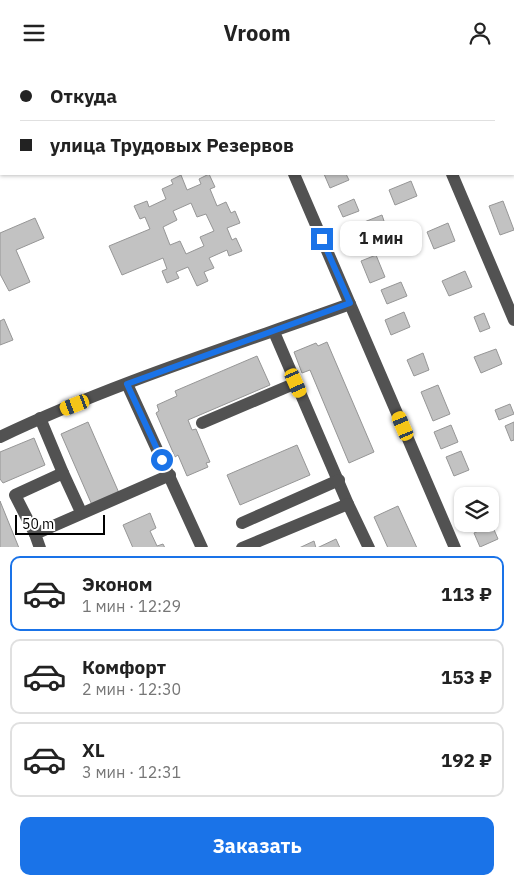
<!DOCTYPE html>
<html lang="ru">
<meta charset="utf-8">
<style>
:root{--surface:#fff;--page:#f2f2f2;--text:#222;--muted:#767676;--line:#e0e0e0;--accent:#1a73e8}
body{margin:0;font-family:"IBM Plex Sans",sans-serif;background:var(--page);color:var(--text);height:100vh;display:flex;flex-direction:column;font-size:19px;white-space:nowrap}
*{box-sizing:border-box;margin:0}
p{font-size:16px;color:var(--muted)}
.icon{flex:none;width:28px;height:28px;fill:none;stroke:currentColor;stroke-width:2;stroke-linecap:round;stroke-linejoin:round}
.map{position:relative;height:482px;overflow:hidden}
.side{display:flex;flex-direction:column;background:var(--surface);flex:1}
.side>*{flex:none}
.hud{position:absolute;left:0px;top:0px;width:515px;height:110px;box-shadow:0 1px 4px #0004;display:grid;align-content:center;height:110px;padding:0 20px;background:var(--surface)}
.buttons{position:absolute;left:454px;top:422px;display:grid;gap:10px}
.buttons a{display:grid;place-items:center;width:45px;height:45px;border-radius:10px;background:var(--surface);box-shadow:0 1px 4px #0004;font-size:25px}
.scale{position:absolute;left:15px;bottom:12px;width:90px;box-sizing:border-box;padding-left:5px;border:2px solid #000;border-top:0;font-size:14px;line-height:18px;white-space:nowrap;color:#000;-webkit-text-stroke:4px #fff;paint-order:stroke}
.end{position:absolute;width:22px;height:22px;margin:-11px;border:6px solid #1a73e8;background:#fff;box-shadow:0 0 0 2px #fff}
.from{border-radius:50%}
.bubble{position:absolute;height:35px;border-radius:10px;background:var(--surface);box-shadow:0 1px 4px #0004;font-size:16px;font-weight:700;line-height:35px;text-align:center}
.car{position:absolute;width:15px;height:30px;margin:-15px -8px;border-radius:6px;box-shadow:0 0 4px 1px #0007;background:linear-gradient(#f5c518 24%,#345 0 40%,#f5c518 0 76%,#345 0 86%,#f5c518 0)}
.hud b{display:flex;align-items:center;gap:18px;height:48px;font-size:19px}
.hud b+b{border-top:1px solid var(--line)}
.hud i{width:12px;height:12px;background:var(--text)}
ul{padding:9px 0 0;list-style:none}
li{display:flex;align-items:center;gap:15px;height:75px;margin:0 10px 8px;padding:0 10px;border:2px solid var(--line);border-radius:10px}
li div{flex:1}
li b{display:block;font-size:19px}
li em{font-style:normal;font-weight:700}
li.current{border-color:var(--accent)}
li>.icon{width:45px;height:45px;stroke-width:1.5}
.cta{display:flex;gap:10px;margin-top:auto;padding:10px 20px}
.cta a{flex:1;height:58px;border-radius:10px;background:var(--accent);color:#fff;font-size:20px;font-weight:700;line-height:58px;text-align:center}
header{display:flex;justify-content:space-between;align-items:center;height:65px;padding:0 20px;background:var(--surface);font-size:22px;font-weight:700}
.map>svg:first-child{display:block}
</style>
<header><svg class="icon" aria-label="menu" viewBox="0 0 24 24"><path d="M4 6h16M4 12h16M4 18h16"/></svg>Vroom<svg class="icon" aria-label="person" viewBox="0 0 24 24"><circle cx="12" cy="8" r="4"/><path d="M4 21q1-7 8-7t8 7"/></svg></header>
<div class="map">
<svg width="514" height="483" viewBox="0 0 514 483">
<rect width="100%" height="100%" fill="#fff"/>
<g fill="#c2c2c2" stroke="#969696" fill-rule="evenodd">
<path d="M209 109 215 122 210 124 217 141 226 137 231 148 235 146 240 158 227 163 232 175 236 173 242 186 229 191 227 185 209 193 214 203 204 207 208 216 197 221 188 202 176 207 179 213 167 218 162 206 167 204 163 193 122 210 109 181 150 164 145 152 140 154 134 141 147 136 149 142 166 134 162 124 173 119 171 115 181 110 187 125 201 119 199 114ZM191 138 197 152 206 149 214 166 200 172 204 181 186 189 180 176 170 180 163 162 177 155 173 146Z"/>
<path d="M324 109H346L349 115 330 123Z"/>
<path d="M411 116 417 131 395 140 389 125Z"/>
<path d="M354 134 359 146 343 152 338 141Z"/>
<path d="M503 136 514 165 500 170 489 141Z"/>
<path d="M382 150 387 165 365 174 359 159Z"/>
<path d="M35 153 44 173 16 185 30 217 9 226 0 209V168Z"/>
<path d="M448 158 455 176 434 184 427 167Z"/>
<path d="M376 190 385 212 370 218 361 196Z"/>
<path d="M465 206 472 222 449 231 442 216Z"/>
<path d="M401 217 407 231 387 239 381 225Z"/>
<path d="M404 247 410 262 391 270 385 255Z"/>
<path d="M484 248 490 263 480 267 474 252Z"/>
<path d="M4 254 13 275 0 280V256Z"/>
<path d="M327 277 374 387 349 398 310 305 302 308 294 287 316 278 318 281Z"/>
<path d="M496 284 502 299 481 308 474 292Z"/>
<path d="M423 288 429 305 414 311 407 295Z"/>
<path d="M257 291 270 320 188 355 192 365 196 364 210 397 206 398 208 402 187 411 178 390 175 392 156 348 159 346 157 340 177 331 175 326Z"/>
<path d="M438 320 450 349 433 356 421 327Z"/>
<path d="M510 339 514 349 499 355 495 345Z"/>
<path d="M88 357 119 428 92 440 61 369Z"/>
<path d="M514 357V375L511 376 505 361Z"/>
<path d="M451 360 458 377 441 384 434 367Z"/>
<path d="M34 373 45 400 3 418 0 414V387Z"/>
<path d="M297 380 310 410 240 440 227 410Z"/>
<path d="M461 386 469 405 454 411 446 392Z"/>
<path d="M0 436 19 483H0Z"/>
<path d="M398 441 417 483H388L374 452Z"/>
<path d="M150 448 156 463 150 466 157 481 163 479 165 483H133L123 460Z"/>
<path d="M492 460 498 474 480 482 474 468Z"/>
<path d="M336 474 340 483H317Z"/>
<path d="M314 476 316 483H299Z"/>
</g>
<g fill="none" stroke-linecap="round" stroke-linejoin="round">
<g stroke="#525252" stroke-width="12">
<path d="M248 0V1"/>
<path d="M406 0 407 1"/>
<path d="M294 109 455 483"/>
<path d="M452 109 514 255"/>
<path d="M274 267 348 439"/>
<path d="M127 319 202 483"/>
<path d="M40 353 63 408"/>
<path d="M202 358 296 318"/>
<path d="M0 372C113 318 233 281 350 239"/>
<path d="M242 458 339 415"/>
<path d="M35 469 15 430 63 408 81 447"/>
<path d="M40 483 35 469 170 410"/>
<path d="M242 483 348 439 369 483"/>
</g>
</g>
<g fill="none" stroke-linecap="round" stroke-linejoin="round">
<path stroke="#1a73e8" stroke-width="6" d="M162 395 127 319 350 238 322 174"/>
</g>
</svg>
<div class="buttons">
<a><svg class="icon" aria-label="layers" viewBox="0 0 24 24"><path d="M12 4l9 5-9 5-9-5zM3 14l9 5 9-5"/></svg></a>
</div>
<div class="scale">50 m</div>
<i class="end from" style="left:162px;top:395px"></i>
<i class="end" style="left:322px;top:174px"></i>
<div class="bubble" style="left:340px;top:156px;width:82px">1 мин</div>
<i class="car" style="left:296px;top:318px;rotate:156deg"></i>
<i class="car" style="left:75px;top:340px;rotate:249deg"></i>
<i class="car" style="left:403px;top:361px;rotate:337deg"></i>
<div class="hud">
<b><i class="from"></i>Откуда</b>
<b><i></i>улица Трудовых Резервов</b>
</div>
</div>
<section class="side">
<ul>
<li class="current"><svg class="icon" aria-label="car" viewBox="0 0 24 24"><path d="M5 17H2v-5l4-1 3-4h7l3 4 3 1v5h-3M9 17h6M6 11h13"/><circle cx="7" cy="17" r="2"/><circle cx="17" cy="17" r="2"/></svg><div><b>Эконом</b><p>1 мин · 12:29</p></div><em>113 ₽</em></li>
<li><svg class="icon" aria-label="car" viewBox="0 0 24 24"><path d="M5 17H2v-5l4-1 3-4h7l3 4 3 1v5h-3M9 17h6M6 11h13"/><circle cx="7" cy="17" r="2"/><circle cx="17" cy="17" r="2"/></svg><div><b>Комфорт</b><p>2 мин · 12:30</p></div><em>153 ₽</em></li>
<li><svg class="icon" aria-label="car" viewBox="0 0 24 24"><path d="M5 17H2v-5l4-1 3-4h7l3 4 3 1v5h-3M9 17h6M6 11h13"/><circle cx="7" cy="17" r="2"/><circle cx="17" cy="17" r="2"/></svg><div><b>XL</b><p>3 мин · 12:31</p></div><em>192 ₽</em></li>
</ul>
<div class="cta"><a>Заказать</a></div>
</section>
